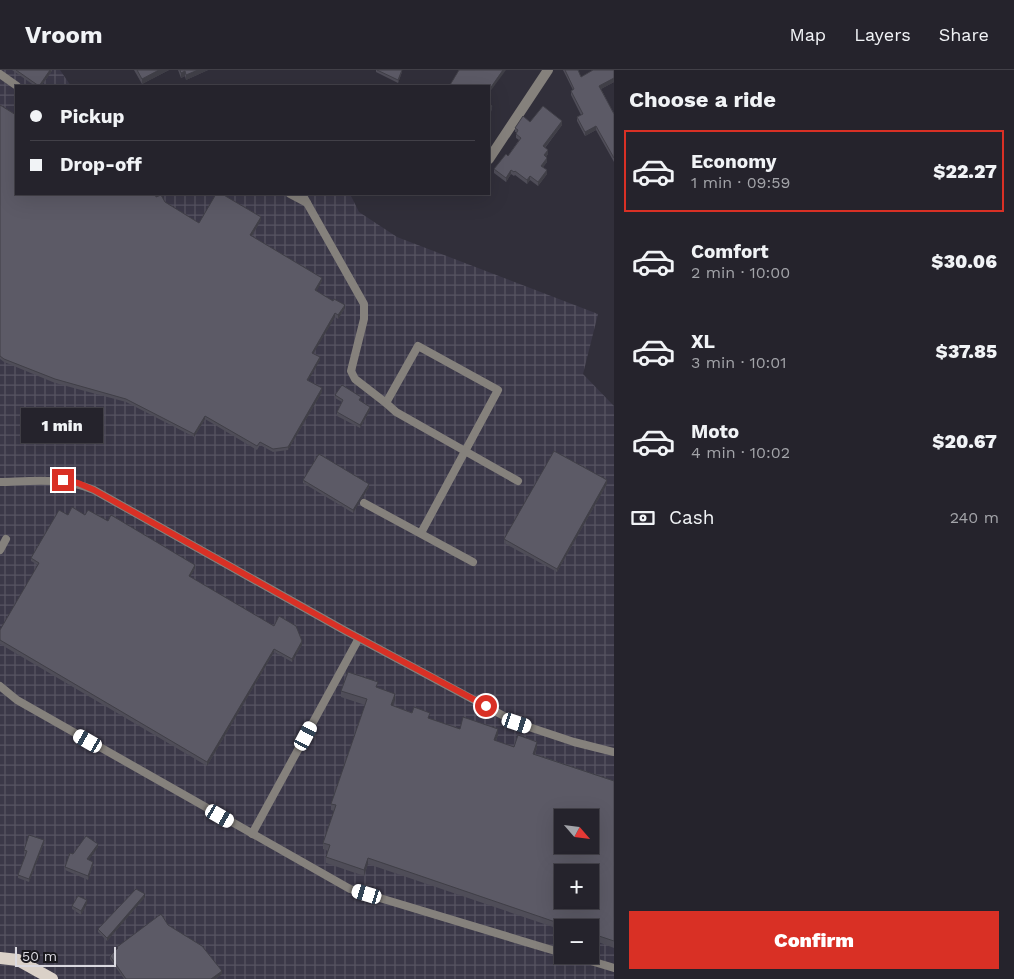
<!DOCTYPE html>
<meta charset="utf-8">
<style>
:root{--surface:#25232c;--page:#2d2b34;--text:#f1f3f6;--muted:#a3a4a9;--line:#424048;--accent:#d93025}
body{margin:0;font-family:"Work Sans",sans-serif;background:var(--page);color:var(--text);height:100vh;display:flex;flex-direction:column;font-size:19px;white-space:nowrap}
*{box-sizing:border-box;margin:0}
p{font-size:16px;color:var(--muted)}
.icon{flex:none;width:28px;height:28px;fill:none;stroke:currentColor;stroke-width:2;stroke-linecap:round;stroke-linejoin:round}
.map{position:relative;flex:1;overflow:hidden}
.sheet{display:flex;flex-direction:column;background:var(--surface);width:400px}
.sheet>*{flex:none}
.guide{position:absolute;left:15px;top:15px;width:475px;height:110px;border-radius:0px;box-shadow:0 5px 20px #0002,0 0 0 1px var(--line);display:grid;align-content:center;height:110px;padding:0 15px;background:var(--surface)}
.needle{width:32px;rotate:118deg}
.tools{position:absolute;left:554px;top:739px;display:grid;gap:10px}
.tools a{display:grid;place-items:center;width:45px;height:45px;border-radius:0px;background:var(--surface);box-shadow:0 5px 20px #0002,0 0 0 1px var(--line);font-size:25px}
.scale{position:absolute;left:15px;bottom:12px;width:101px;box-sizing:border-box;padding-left:5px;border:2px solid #dad9e0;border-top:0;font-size:14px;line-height:18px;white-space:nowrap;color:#dad9e0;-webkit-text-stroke:4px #19181d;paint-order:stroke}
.end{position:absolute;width:22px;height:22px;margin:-11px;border:6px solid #d93025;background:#fff;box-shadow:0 0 0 2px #fff}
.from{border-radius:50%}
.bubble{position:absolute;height:35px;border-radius:0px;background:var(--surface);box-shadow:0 5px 20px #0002,0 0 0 1px var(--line);font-size:16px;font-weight:800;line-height:35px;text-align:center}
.car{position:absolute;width:15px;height:30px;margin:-15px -8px;border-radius:6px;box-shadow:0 0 4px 1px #0007;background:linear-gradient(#fff 24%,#345 0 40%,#fff 0 76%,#345 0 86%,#fff 0)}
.guide b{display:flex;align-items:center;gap:18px;height:48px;font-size:19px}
.guide b+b{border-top:1px solid var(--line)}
.guide i{width:12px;height:12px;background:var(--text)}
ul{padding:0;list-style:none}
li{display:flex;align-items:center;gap:15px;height:82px;margin:0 10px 8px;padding:0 5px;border:2px solid transparent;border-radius:0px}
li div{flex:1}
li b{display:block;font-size:19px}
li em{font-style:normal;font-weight:800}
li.current{border-color:var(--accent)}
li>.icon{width:45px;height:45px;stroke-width:1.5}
h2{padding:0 15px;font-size:22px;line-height:60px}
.pay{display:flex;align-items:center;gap:12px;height:55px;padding:0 15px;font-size:19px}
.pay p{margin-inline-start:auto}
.action{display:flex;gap:10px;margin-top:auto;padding:10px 15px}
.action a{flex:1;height:58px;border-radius:0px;background:var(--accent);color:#fff;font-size:20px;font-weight:800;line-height:58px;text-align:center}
header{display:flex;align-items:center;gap:30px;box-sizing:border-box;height:70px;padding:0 25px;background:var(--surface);border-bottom:1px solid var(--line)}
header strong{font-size:24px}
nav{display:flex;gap:28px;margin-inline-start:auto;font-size:18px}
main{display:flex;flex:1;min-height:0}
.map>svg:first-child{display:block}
</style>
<header>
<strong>Vroom</strong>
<nav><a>Map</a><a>Layers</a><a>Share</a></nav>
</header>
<main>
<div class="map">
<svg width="614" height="909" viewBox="0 0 614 909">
<defs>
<pattern id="industrial-grid" width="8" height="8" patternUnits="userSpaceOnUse" patternTransform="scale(1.25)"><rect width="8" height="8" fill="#3b3848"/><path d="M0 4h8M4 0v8" fill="none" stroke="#575462"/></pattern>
</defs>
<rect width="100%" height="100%" fill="#312f3a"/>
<path fill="url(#industrial-grid)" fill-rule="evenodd" d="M0 0H60L71 16H16V124H350L359 142 397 167 598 244 583 304 614 336V909H0ZM562 748H590V775H562ZM562 802H590V830H562ZM562 858H590V885H562Z"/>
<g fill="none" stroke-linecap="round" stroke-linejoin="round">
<g stroke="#85817c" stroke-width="8">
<path d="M0 4 17 16"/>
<path d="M290 124 307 133"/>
<path d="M302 124 364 234V249L351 301 355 309 386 333 418 276 498 320 421 463"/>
<path d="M386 333 396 342 518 411"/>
<path d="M0 412C33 411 63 407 94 420L342 559 517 653 574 672 614 682"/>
<path d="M364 433 473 492"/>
<path d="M0 480 6 469"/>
<path d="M0 616 17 630 350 819 562 883"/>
<path d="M252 764 359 568"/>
<path d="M571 885 614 898"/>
</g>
<path stroke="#85817c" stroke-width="10" d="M489 89 548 0"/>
<path stroke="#dad1c8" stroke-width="12" d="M0 888 18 890 52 909"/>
</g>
<g fill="#4f4d58">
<path d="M12 0H52V1L41 16H35Z"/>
<path d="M134 0H169L142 14Z"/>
<path d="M178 0H208L186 10 185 6 181 8Z"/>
<path d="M376 0H402V2L398 13 376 2Z"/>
<path d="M563 0H578L581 7 614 0V12L601 19 614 44V92L596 60 585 66 577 51V47L581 45 571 25V21L573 20Z"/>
<path d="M0 35 199 153 261 150 252 166 322 211 316 221 345 238 338 249 335 247 313 283 320 290 308 310 322 322 288 380 273 382 260 375 257 380 205 349 194 367 126 332 55 313 4 292 0 289Z"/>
<path d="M530 52 562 55 545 78 548 84 546 87 547 92 543 97 547 104 538 116 530 110 527 114 515 105 514 106 511 104 506 112 494 103V99L508 86 519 70 516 68V62H515V58Z"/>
<path d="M335 325 361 330 360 331 370 340 360 358 337 346V342L342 332 335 328Z"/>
<path d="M303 410 369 417 353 443 303 413Z"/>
<path d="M607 414 557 502 504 473V469Z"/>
<path d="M68 445H85L195 498 190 507 302 575 292 592 274 582 207 696 0 574V560L38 495 31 491V488Z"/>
<path d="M378 618 395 630 393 636 460 659 498 665 496 671 514 677 537 678 535 684 614 711V878L590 869V858H562V860L368 794 364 806 326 793V787L328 781 323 779V773L334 741 331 740V734L365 635 341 627V621Z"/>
<path d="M44 773 29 812 18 808V805L26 784 24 783V780Z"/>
<path d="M98 777 88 790 93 795 88 810 65 800V797L73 784Z"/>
<path d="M145 827 107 871 98 862V859Z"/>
<path d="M87 834 81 845 72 839V836Z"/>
<path d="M168 855 222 904 216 909H124L110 889V886L117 879V877Z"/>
</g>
<g fill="#403f47">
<path d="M50 0 52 1 41 16H39Z"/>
<path d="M159 0H169L142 14V9Z"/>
<path d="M198 0H208L186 10V5Z"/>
<path d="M402 0V2L398 13V10Z"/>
<path d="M503 0H506L489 23V20Z"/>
<path d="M185 1V6L181 8V3Z"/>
<path d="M614 8V12L599 20V16Z"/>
<path d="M492 36V40L489 45V41Z"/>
<path d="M562 51V55L543 80V76Z"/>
<path d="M596 56V60L585 66V62Z"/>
<path d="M548 80V84L544 89V85Z"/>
<path d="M547 88V92L541 100V96Z"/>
<path d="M511 100V104L506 112V108Z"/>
<path d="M547 100V104L538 116V112Z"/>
<path d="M530 106V110L527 114V110Z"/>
<path d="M261 147V150L250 169V165Z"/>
<path d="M322 208V211L315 224V220Z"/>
<path d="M345 235V238L338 249V245Z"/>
<path d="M335 243V247L312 286V283Z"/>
<path d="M320 287V290L307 313V310Z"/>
<path d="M322 318V322L288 380V377Z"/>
<path d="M370 337V340L360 358V355Z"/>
<path d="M205 346V349L194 367V364Z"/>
<path d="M607 410V414L557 502V499Z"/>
<path d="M369 414V417L353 443V440Z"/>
<path d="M195 495V498L189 509V506Z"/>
<path d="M302 571V575L292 592V589Z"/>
<path d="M274 579V582L207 696V692Z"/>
<path d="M395 624V630L391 642V635Z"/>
<path d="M498 659V665L494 676V670Z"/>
<path d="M537 672V678L533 690V684Z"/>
<path d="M44 770V773L29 812V809Z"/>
<path d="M98 774V777L87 793V789Z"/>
<path d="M368 788V794L364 806V800Z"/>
<path d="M93 792V795L88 810V806Z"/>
<path d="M145 824V827L107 871V868Z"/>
<path d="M87 830V834L81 845V841Z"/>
<path d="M222 901V904L216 909H211Z"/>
</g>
<g fill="#5c5a66" stroke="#403f47" fill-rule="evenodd">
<path d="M16 0H50L39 16Z"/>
<path d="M137 0H159L142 9Z"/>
<path d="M180 0H198L186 5 185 1 181 3Z"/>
<path d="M377 0H402L398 10Z"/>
<path d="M459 0H503L489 20V16H452L450 15Z"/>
<path d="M565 0H578L581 7 593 0H614V8L599 16 614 44V88L596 56 585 62 577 47 583 44 571 21 574 19Z"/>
<path d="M489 33 492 36 489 41Z"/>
<path d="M0 35 16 45V124H155L156 127 161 125 165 132 199 153 216 124H222L261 147 250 165 322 208 315 220 333 231 334 229 345 235 338 245 335 243 312 283 320 287 307 310 322 318 288 377 273 379 260 372 257 376 205 346 194 364 126 329 55 309 4 289 0 286Z"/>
<path d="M543 36 562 51 543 76 548 80 544 85 547 88 541 96 547 100 538 112 530 106 527 110 515 101 514 102 511 100 506 108 494 99 506 84 508 86 521 68 516 64 518 60 515 58 523 46 530 52Z"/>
<path d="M342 315 361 327 359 330 370 337 360 355 337 342 343 330 335 325Z"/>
<path d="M554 381 607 410 557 499 504 469Z"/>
<path d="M319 384 369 414 353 440 303 410Z"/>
<path d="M72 437 85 445 88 440 108 451 111 445 195 495 189 506 274 556 279 546 296 556 302 571 292 589 274 579 207 692 0 570V560L39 493 31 488 59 440 68 445Z"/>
<path d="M348 602 378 612 376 617 395 624 391 635 412 643 414 637 430 643 428 648 460 659 463 647 498 659 494 670 514 677 518 665 537 672 533 684 614 711V871L590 863V858H573L368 788 364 800 326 787 330 775 323 773 336 735 331 734 367 629 341 621ZM562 748H590V775H562ZM562 802H590V830H562Z"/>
<path d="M29 765 44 770 29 809 18 805 27 781 24 780Z"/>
<path d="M86 766 98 774 87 789 93 792 88 806 65 797 70 783 73 784Z"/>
<path d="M136 819 145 824 107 868 98 859Z"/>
<path d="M78 826 87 830 81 841 72 836Z"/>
<path d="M161 844 168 855 202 876 222 901 211 909H126L110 886 118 878 117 877Z"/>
</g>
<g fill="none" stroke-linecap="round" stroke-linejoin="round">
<path stroke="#d93025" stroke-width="6" d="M63 410 78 413 94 420 342 559 486 636"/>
</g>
</svg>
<div class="tools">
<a><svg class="needle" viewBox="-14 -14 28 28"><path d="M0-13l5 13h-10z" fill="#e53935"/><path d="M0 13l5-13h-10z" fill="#a3a4a9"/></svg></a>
<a>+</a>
<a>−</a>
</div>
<div class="scale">50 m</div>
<i class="end from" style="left:486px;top:636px"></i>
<i class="end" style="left:63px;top:410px"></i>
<div class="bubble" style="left:21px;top:338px;width:82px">1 min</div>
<i class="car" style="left:517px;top:653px;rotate:108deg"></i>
<i class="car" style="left:306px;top:666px;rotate:28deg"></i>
<i class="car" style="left:88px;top:671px;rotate:300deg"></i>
<i class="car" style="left:220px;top:746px;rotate:120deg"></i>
<i class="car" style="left:367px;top:824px;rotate:287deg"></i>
<div class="guide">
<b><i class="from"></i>Pickup</b>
<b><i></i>Drop-off</b>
</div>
</div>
<section class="sheet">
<h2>Choose a ride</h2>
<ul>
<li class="current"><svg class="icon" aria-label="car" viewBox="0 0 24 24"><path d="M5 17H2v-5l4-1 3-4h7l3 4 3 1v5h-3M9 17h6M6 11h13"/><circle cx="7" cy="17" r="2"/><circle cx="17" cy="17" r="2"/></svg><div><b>Economy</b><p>1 min · 09:59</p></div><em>$22.27</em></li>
<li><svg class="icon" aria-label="car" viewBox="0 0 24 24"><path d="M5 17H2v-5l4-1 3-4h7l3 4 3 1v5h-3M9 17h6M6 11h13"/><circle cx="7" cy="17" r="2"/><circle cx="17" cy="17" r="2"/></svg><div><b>Comfort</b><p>2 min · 10:00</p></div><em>$30.06</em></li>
<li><svg class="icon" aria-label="car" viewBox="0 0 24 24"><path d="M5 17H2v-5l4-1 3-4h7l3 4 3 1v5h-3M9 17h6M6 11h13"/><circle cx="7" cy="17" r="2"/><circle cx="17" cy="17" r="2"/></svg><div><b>XL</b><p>3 min · 10:01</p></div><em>$37.85</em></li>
<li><svg class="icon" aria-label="car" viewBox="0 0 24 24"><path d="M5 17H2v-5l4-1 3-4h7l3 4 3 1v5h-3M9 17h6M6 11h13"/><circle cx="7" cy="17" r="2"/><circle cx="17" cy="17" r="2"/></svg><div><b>Moto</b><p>4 min · 10:02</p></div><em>$20.67</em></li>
</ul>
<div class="pay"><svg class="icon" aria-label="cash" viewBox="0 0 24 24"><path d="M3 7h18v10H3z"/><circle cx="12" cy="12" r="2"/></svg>Cash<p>240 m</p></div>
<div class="action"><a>Confirm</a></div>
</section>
</main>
